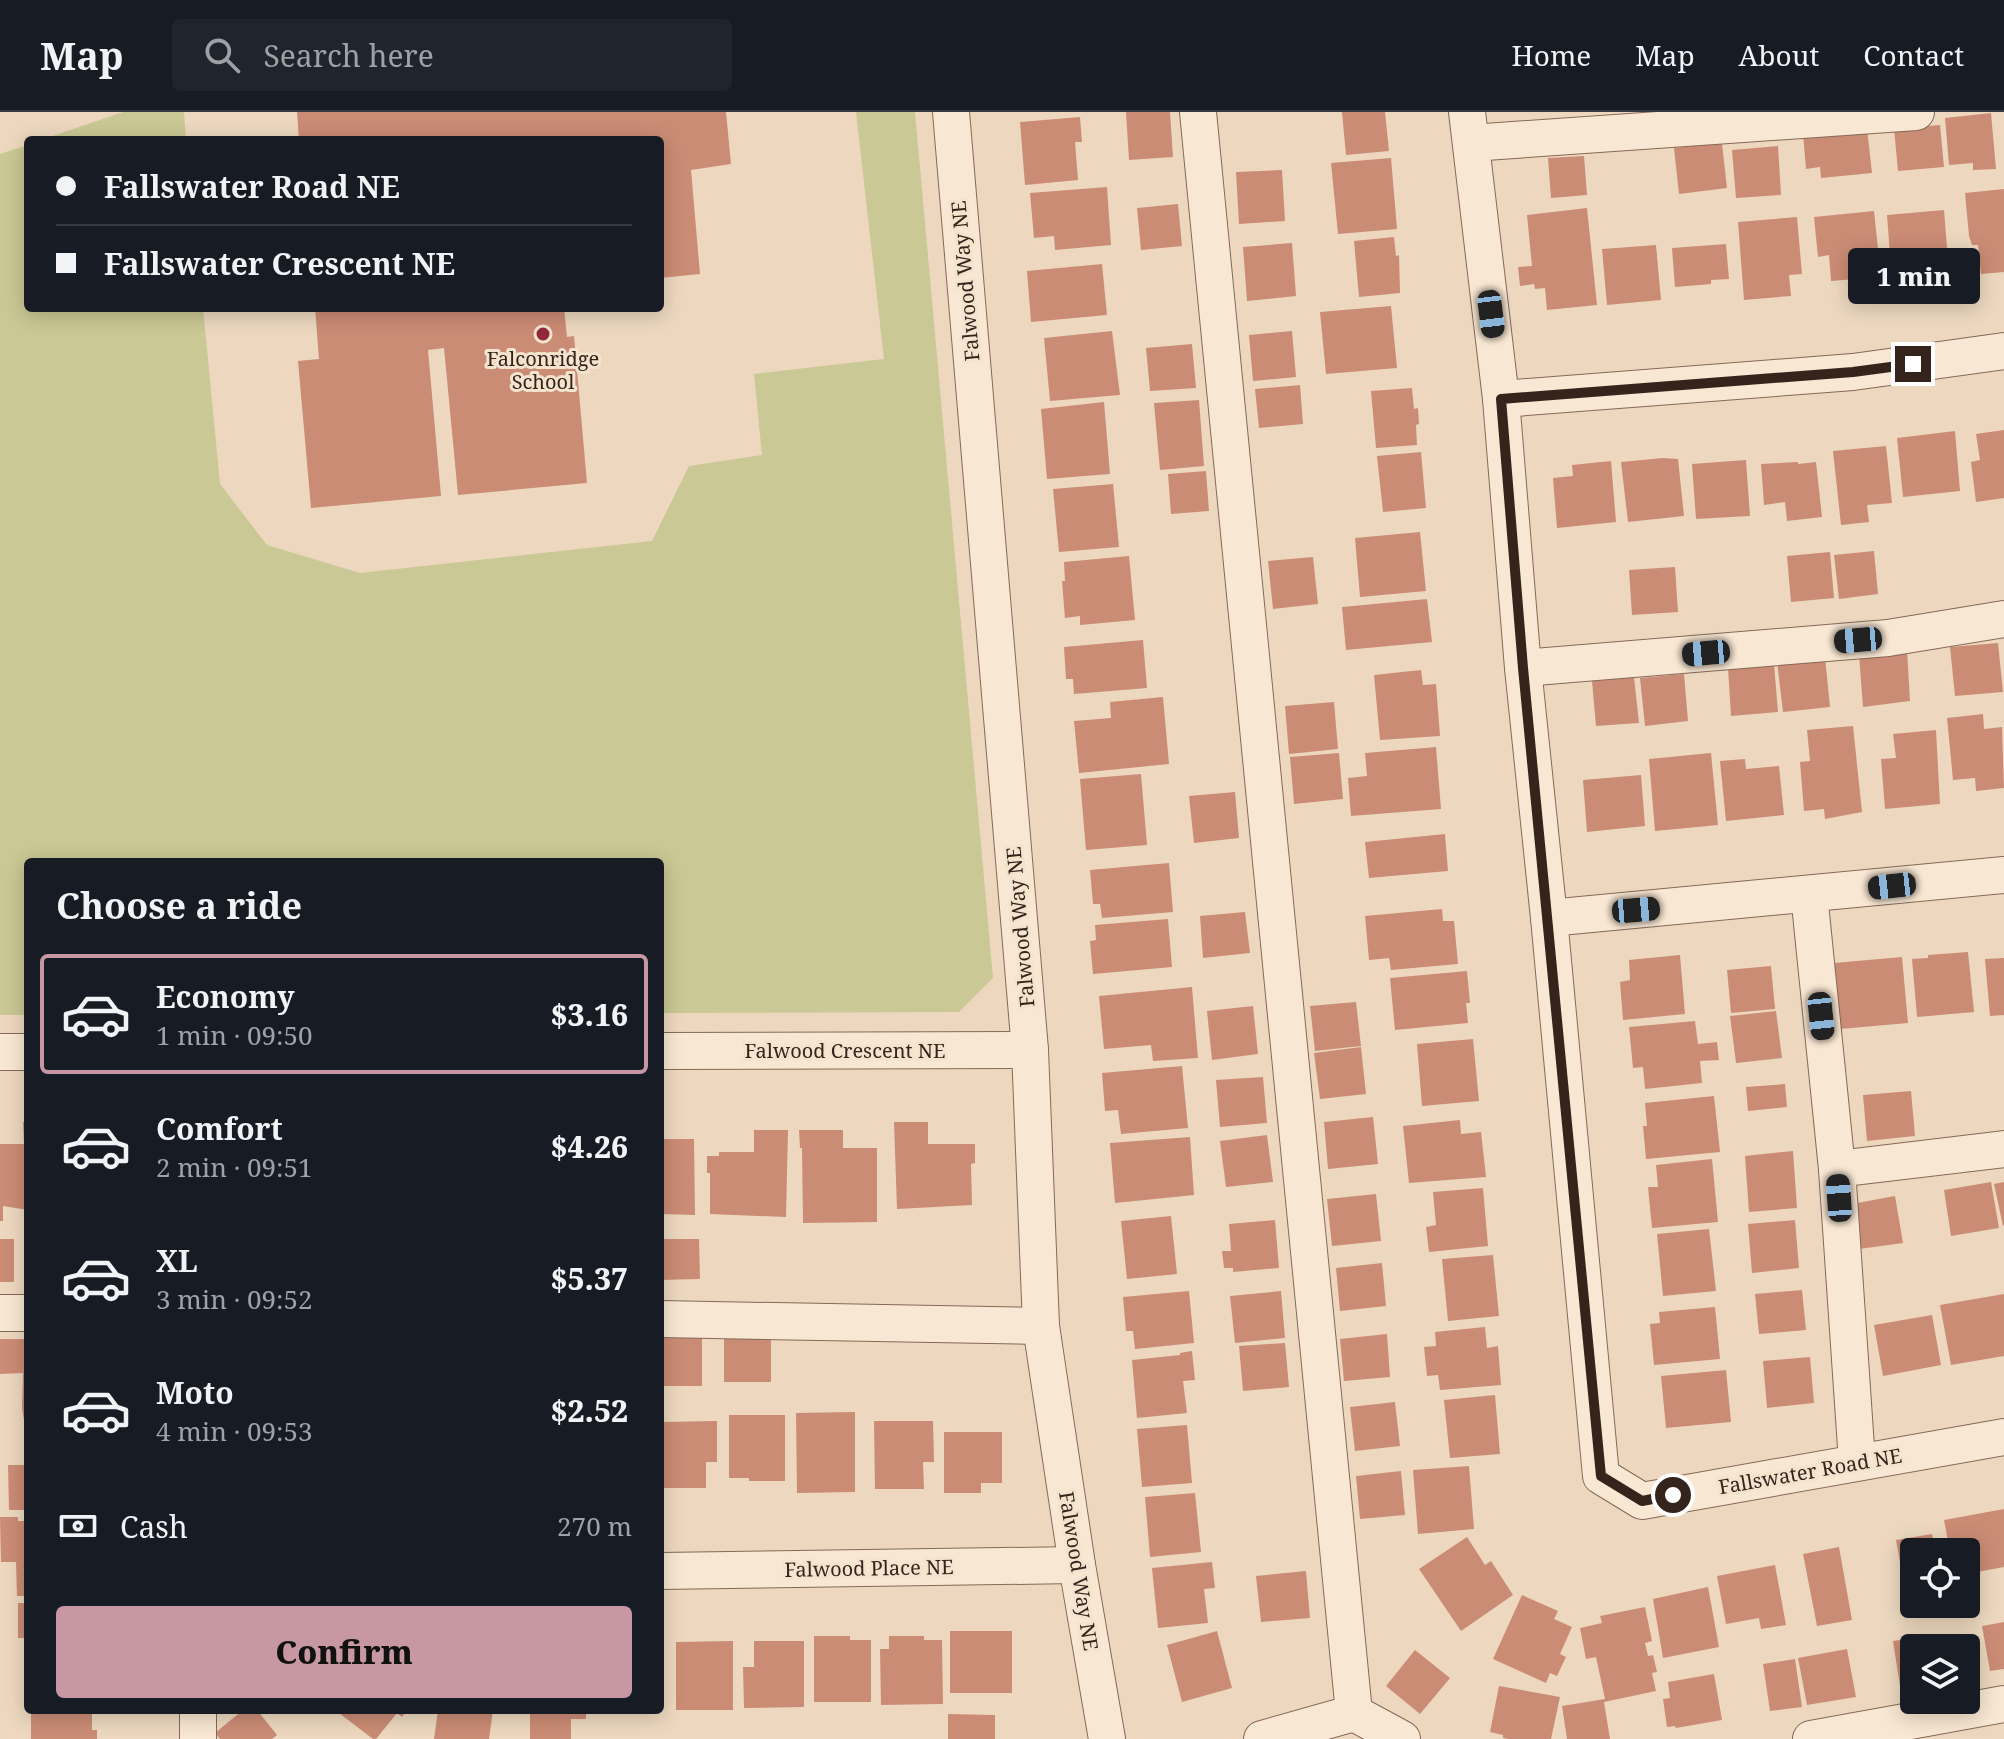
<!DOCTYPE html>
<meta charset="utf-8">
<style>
:root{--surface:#171b24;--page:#20242c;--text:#f1f3f6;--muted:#9ea1a6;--line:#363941;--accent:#c798a1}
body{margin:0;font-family:"Noto Serif",serif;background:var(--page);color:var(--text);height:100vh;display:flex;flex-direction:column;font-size:30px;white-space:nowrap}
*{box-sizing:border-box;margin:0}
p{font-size:26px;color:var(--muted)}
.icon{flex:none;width:44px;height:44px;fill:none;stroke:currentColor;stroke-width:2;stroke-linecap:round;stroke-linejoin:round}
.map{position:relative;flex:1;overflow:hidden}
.panel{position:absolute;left:24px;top:746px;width:640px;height:856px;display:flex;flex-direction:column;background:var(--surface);border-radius:8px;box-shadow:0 4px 20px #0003}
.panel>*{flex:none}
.top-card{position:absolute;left:24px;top:24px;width:640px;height:176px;border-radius:8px;box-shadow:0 4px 20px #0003;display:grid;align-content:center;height:176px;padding:0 32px;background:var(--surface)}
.fabs{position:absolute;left:1900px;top:1426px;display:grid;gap:16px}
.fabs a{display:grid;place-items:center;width:80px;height:80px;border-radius:8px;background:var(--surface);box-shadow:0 4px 20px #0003;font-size:40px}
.end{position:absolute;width:36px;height:36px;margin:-18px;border:10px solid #35241c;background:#fff;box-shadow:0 0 0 4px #fff}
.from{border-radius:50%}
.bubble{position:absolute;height:56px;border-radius:8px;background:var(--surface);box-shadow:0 4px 20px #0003;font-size:26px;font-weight:800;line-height:56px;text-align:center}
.car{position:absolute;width:24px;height:48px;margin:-24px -12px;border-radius:10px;box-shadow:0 0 6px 2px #0007;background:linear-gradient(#222 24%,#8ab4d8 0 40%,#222 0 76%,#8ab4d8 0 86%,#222 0)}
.top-card b{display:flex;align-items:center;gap:28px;height:76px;font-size:30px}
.top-card b+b{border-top:2px solid var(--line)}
.top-card i{width:20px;height:20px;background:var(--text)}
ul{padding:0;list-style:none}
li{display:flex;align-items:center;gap:24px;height:120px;margin:0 16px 12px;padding:0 16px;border:4px solid transparent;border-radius:8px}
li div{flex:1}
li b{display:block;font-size:30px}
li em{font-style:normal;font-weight:800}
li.active{border-color:var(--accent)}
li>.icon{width:72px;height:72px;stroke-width:1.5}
h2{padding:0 32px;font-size:36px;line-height:96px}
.pay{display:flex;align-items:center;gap:20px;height:88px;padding:0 32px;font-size:30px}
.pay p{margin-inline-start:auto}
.cta{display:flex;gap:16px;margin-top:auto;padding:16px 32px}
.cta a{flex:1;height:92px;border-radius:8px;background:var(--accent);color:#111;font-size:32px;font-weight:800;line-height:92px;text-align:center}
header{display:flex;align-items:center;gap:48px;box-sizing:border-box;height:112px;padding:0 40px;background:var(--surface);border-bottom:2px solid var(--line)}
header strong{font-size:38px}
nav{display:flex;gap:44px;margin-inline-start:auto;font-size:28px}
.search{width:560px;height:72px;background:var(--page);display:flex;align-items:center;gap:20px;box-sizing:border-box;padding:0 28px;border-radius:8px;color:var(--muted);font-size:30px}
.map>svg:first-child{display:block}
</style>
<header>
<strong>Map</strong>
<div class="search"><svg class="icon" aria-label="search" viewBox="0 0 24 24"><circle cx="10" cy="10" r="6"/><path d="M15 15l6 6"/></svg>Search here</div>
<nav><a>Home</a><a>Map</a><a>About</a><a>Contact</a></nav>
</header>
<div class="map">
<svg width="2004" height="1627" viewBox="0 0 2004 1627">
<rect width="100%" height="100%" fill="#edd8bf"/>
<g fill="#cac894">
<path d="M123 0H184L186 28H41Z"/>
<path d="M856 0H915L993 866 959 900 660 901V750H28V903H0V42L28 33V196H203L220 372 267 433 360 461 652 429 689 354 762 343 754 262 884 247Z"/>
</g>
<g fill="#cb8c75">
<path d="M297 0H726L731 52 691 58 700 162 660 166V28H299Z"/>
<path d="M1126 0H1170L1173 45 1129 48Z"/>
<path d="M1342 0H1385L1389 39 1346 43Z"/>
<path d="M1991 1 1996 57 1973 58V51L1949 53 1945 6Z"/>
<path d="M1080 5 1082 30H1075L1078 68 1025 73 1020 10Z"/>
<path d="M1940 13 1944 55 1898 59 1894 17Z"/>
<path d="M1867 16 1872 61 1821 66 1820 55 1806 57 1803 22Z"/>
<path d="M1722 31 1727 76 1679 82 1674 36Z"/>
<path d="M1778 34 1781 83 1736 86 1732 38Z"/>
<path d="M1584 44 1587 83 1551 86 1548 46Z"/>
<path d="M1391 46 1397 117 1338 122 1331 51Z"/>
<path d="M1282 58 1285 109 1239 112 1236 60Z"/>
<path d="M1107 75 1111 133 1055 138 1054 124 1034 126 1030 81Z"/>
<path d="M2004 77V160L1981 162 1978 133H1972L1969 124 1965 81Z"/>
<path d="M1178 92 1182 134 1141 138 1137 96Z"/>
<path d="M1587 96 1597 193 1547 198 1545 176 1535 177 1534 172 1520 174 1518 155 1532 154 1527 103Z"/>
<path d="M1944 98 1949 160 1892 169 1887 103Z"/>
<path d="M1874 99 1881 165 1831 169 1829 143 1818 145 1814 105Z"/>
<path d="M1797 105 1802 162 1789 163 1791 184 1744 188 1738 110Z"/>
<path d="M1394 125 1396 144 1399 143 1400 181 1359 185 1354 129Z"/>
<path d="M1292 131 1296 184 1247 189 1243 135Z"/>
<path d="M1726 132 1729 167 1711 168V172L1675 175 1672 136Z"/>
<path d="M1656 133 1661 188 1607 193 1602 137Z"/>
<path d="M1102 152 1107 203 1031 210 1027 159Z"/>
<path d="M1391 194 1397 256 1326 262 1320 200Z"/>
<path d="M315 196H564L567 225 574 224 587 371 458 383 444 236 428 238 441 384 311 396 298 249 319 247Z"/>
<path d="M1112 219 1120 283 1050 289 1044 226Z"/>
<path d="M1292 219 1296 265 1253 269 1249 223Z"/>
<path d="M1192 232 1196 276 1150 279 1146 236Z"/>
<path d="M1300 273 1303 312 1259 316 1255 277Z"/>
<path d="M1412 276 1414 297 1418 296 1419 312 1416 313 1417 333 1376 336 1371 279Z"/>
<path d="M1199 288 1204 354 1160 358 1154 291Z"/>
<path d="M1104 290 1110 362 1047 367 1041 297Z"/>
<path d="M2004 318V386L1976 390 1971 350 1980 348 1976 322Z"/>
<path d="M1955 319 1960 379 1903 385 1897 326Z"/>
<path d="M1886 334 1892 391 1867 393 1869 410 1841 413 1833 339Z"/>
<path d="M1421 340 1426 396 1383 400 1377 344Z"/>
<path d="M1663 346 1678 347 1684 404 1628 410 1621 350Z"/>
<path d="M1746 348 1750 404 1696 407 1692 352Z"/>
<path d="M1611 349 1616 410 1557 416 1553 366 1573 364 1572 353Z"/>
<path d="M1798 350V352L1816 350 1822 405 1787 409 1785 390 1764 393 1761 352Z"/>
<path d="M1206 359 1209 399 1171 402 1168 362Z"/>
<path d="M1113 372 1119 435 1059 440 1053 377Z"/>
<path d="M1420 420 1426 479 1360 485 1355 426Z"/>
<path d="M1874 439 1878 482 1839 487 1834 443Z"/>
<path d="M1830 440 1834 486 1791 490 1787 444Z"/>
<path d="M1129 444 1135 508 1080 513V504L1065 506 1062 469H1065L1064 450Z"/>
<path d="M1313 445 1318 492 1273 497 1268 449Z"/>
<path d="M1675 455 1678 500 1632 503 1629 458Z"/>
<path d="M1427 487 1432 530 1346 538 1342 495Z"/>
<path d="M1143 528 1147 576 1074 582 1073 567H1066L1064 535Z"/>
<path d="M1998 531 2003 580 1955 584 1950 535Z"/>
<path d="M1907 538 1910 589 1863 595 1859 543Z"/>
<path d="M1825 545 1830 595 1783 600 1777 550Z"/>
<path d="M1774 552 1778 600 1731 604 1728 556Z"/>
<path d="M1421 558 1423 573 1436 572 1440 624 1380 628 1374 563Z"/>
<path d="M1684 562 1688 609 1645 614 1640 566Z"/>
<path d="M1634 565 1639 611 1596 614 1592 569Z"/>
<path d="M1163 585 1169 652 1079 661 1074 609 1111 606 1110 590Z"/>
<path d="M1334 590 1338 637 1289 642 1285 594Z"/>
<path d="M1983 602 1984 617 2002 615 2004 676 1976 679 1975 666 1953 668 1947 606Z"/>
<path d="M1853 614 1862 700 1825 707 1824 697 1804 699 1800 650 1810 649 1807 618Z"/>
<path d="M1936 618 1940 692 1885 697 1881 647 1896 646 1893 622Z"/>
<path d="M1436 635 1441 697 1351 704 1348 666 1367 664 1365 641Z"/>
<path d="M1339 641 1343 687 1294 692 1290 645Z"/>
<path d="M1711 641 1718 713 1655 719 1649 647Z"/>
<path d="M1745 647 1746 657 1779 654 1784 703 1726 709 1720 649Z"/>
<path d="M1141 662 1147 733 1086 738 1080 667Z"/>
<path d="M1641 663 1645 714 1587 720 1583 668Z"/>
<path d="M1235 680 1239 726 1194 731 1189 684Z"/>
<path d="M1445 722 1448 759 1369 766 1365 730Z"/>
<path d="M1169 751 1173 800 1102 806 1100 792H1093L1090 758Z"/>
<path d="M1442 797 1443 809H1454L1458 852 1391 858 1389 846 1369 848 1365 804Z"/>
<path d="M1245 800 1250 841 1203 846 1200 804Z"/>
<path d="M1168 807 1172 855 1093 862 1090 829 1096 828 1095 813Z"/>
<path d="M1968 840 1974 900 1917 905 1912 847 1928 846V843Z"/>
<path d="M1680 843 1685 902 1623 908 1620 870 1630 868 1629 848Z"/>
<path d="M1902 845 1908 911 1840 917 1834 851Z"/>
<path d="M2004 846V903L1990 904 1985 847Z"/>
<path d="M1771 854 1775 897 1731 901 1727 858Z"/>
<path d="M1467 859 1470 891H1466L1468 911 1395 918 1390 866Z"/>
<path d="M1192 875 1198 946 1153 949 1151 933 1104 937 1099 884Z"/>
<path d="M1356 890 1361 934 1315 939 1310 894Z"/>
<path d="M1253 894 1258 942 1212 948 1207 899Z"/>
<path d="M1776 899 1782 946 1736 951 1730 904Z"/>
<path d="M1695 909 1698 932 1717 930 1719 948 1700 949 1702 971 1645 977 1643 955 1633 956 1629 915Z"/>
<path d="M1473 927 1479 989 1422 994 1417 932Z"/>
<path d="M1361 935 1366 982 1320 987 1314 941Z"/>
<path d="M1182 954 1188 1016 1121 1022 1118 998 1105 999 1102 961Z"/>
<path d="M1263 965 1267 1011 1220 1015 1216 968Z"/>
<path d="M1785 972 1787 995 1748 999 1746 975Z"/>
<path d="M1911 979 1915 1024 1867 1029 1863 983Z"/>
<path d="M1714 984 1720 1040 1646 1047 1643 1014H1647L1645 991Z"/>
<path d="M1373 1005 1378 1052 1328 1057 1324 1010Z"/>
<path d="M1460 1008 1461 1022 1481 1020 1486 1065 1409 1071 1403 1014Z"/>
<path d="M23 1010H28V1098L3 1094V1109H0V1032H24Z"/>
<path d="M894 1010H928V1032H975V1051L971 1052 972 1093 897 1097Z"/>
<path d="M754 1018H788L786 1105 710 1102V1061H707V1044H719V1040H754Z"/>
<path d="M799 1018H843V1036H877V1110L803 1111 802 1036H800Z"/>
<path d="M1267 1023 1273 1070 1226 1075 1220 1029Z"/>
<path d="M1190 1025 1194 1083 1115 1091 1110 1031Z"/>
<path d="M660 1027H694L695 1103 660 1102Z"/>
<path d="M1793 1039 1797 1096 1749 1100 1745 1044Z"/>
<path d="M1712 1047 1718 1110 1652 1116 1648 1075H1658L1656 1053Z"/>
<path d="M1991 1070 1999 1116 1951 1124 1944 1078Z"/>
<path d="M2004 1070V1113L2003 1114 1994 1072Z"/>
<path d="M1483 1076 1488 1134 1429 1140 1426 1115 1436 1113 1433 1080Z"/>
<path d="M1376 1082 1381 1129 1332 1134 1327 1087Z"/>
<path d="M1895 1084 1903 1131 1859 1137 1852 1092Z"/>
<path d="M1171 1104 1177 1162 1127 1167 1121 1109Z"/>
<path d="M1275 1108 1279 1156 1233 1160V1156H1224L1222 1139H1231L1229 1112Z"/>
<path d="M1795 1108 1799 1156 1752 1161 1748 1112Z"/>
<path d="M1709 1117 1716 1179 1663 1184 1657 1122Z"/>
<rect x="0" y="1127" width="14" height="43"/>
<path d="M660 1127H699L700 1167 660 1168Z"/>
<path d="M1493 1143 1499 1204 1448 1209 1442 1147Z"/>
<path d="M1382 1151 1386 1194 1340 1199 1336 1156Z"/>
<path d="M1802 1178 1806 1218 1759 1222 1755 1182Z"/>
<path d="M1189 1179 1194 1231 1135 1237 1133 1219H1126L1123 1185Z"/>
<path d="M1281 1179 1285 1226 1235 1231 1230 1184Z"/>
<path d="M2004 1182V1244L1951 1253 1940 1193Z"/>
<path d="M1715 1195 1720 1247 1654 1253 1650 1212 1660 1211 1659 1200Z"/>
<path d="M1932 1203 1941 1253 1883 1264 1874 1213Z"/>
<path d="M1485 1215 1487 1236 1498 1234 1501 1273 1440 1278 1438 1263 1427 1264 1424 1235 1436 1234 1435 1220Z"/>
<path d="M1387 1222 1390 1265 1344 1269 1340 1227Z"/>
<rect x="660" y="1224" width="42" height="50"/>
<rect x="724" y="1224" width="47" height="46"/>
<path d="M0 1227H27L28 1308H24L22 1296 23 1261 0 1262Z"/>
<path d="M1285 1231 1289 1275 1243 1279 1239 1234Z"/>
<path d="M1192 1239 1195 1268 1183 1269 1187 1301 1137 1306 1132 1248 1180 1243V1241Z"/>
<path d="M1810 1245 1814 1291 1767 1296 1763 1249Z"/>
<path d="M1726 1258 1731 1310 1666 1316 1661 1264Z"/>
<path d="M1495 1283 1500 1342 1450 1346 1444 1288Z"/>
<path d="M1395 1290 1400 1334 1355 1339 1350 1295Z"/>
<path d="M855 1300V1380L797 1381 796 1301Z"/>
<path d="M729 1303H785V1369H749V1366H729Z"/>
<path d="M717 1309V1350H706V1376H660V1310Z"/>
<path d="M874 1309H933L934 1350H923L924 1377H875Z"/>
<path d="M1187 1313 1192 1371 1142 1375 1137 1317Z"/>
<path d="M25 1320H28V1395L27 1398H9L8 1353H25Z"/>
<path d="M944 1320H1002V1371H981V1381H944Z"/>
<path d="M1469 1354 1474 1417 1418 1422 1413 1358Z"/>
<path d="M1401 1359 1405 1403 1360 1407 1356 1364Z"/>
<path d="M1195 1381 1201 1440 1150 1445 1145 1385Z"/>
<path d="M2004 1397V1455L1966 1462V1440H1950L1944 1408Z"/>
<path d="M0 1405H18V1409H28V1484H17L16 1450H1Z"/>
<path d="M1932 1422 1936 1440H1914V1494L1908 1495 1896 1428Z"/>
<path d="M1467 1425 1485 1453 1491 1449 1513 1483 1461 1519 1419 1457Z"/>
<path d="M1839 1435 1852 1508 1817 1514 1803 1442Z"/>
<path d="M1212 1450 1215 1476 1204 1477 1208 1511 1158 1516 1152 1456Z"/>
<path d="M1775 1453 1786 1513 1761 1517 1759 1506 1726 1512 1717 1464Z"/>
<path d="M1306 1459 1310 1506 1261 1510 1256 1464Z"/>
<path d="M1708 1475 1719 1535 1663 1546 1653 1487Z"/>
<path d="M1522 1483 1558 1499 1554 1507 1572 1515 1560 1542 1566 1545 1557 1564 1550 1561 1546 1571 1493 1547Z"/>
<rect x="18" y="1491" width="10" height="35"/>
<path d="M1645 1495 1652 1529 1645 1531 1648 1544 1653 1543 1657 1560 1652 1561 1656 1579 1604 1590 1610 1627H1567L1562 1594 1605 1587 1596 1545 1586 1547 1580 1516 1602 1511 1600 1504Z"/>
<path d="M2004 1510V1557L1990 1559 1982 1514Z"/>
<rect x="950" y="1519" width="62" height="62"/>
<path d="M1217 1519 1232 1576 1182 1590 1167 1533Z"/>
<path d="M814 1524H850V1528H871V1590H814Z"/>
<path d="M889 1524H924V1528H942L943 1592 881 1593 880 1537H889Z"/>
<path d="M1926 1524 1928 1536H1914V1572L1900 1574 1893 1529Z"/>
<path d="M733 1529V1598H676V1530Z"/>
<path d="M754 1529H804V1595L744 1596 743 1555H754Z"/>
<path d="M1847 1537 1856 1585 1807 1593 1798 1546Z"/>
<path d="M1415 1538 1450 1566 1420 1602 1386 1574Z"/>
<rect x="660" y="1543" width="3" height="48"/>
<path d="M1795 1547 1802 1595 1770 1599 1763 1552Z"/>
<path d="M1714 1562 1722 1608 1676 1616 1675 1614 1667 1615 1663 1587 1670 1586 1668 1570Z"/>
<path d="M1499 1574 1560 1585 1551 1627H1509L1503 1626V1623L1490 1620Z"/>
<path d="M31 1598H92V1618H97V1627H31Z"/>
<path d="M243 1598H257L277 1623 272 1627H220L215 1621Z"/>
<path d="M335 1598H407L402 1605 397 1601 376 1627H373Z"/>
<path d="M438 1598H493L489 1627H434Z"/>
<path d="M530 1598H586V1607H571V1627H530Z"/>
<path d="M948 1602 995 1603V1627H948Z"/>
</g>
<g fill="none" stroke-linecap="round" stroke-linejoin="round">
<g stroke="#856958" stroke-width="38">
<g id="minor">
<path d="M951 0 1030 938 1041 1214 1077 1453 1107 1627"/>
<path d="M1198 0 1354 1601"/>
<path d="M1467 0 1501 287 1523 556 1549 806 1601 1364 1642 1389 2004 1325"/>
<path d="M1471 31 1916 0"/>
<path d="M1501 287 1853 260 2004 239"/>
<path d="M1523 556 1888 526 2004 507"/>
<path d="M1809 782 1837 1057"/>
<path d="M1549 806 2004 763"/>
<path d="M660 939 1030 938"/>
<path d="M0 940H28"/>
<path d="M0 1201H28"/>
<path d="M660 1207 1041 1214"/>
<path d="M1857 1350 1837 1057 2004 1037"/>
<path d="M660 1459 1077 1453"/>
<path d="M198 1598V1627"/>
<path d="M1262 1627 1354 1601 1402 1627"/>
<path d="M1811 1627 2004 1592"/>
</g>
</g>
<use href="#minor" stroke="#f8e7d2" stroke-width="36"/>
</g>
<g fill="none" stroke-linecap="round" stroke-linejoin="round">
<path stroke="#35241c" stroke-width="10" d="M1673 1383 1642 1389 1601 1364 1523 556 1501 287 1853 260 1913 252"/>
</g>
<circle fill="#93293a" stroke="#f4e4ce" stroke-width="3" cx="543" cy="222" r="8"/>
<g text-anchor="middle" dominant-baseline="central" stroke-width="6" stroke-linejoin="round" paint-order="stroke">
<g font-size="20" fill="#35241c" stroke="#f4e4ce">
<text transform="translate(965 169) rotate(-95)">Falwood Way NE</text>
<text transform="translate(1020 815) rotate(-95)">Falwood Way NE</text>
<text x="845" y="938">Falwood Crescent NE</text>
<text transform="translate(1810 1359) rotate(-10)">Fallswater Road NE</text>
<text transform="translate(869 1456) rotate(-1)">Falwood Place NE</text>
<text transform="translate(1079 1459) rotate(81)">Falwood Way NE</text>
</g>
<g font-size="20" fill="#35241c" stroke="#f4e4ce">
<text x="543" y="246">Falconridge<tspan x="543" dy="23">School</tspan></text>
</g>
</g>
</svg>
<div class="fabs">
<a><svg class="icon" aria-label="locate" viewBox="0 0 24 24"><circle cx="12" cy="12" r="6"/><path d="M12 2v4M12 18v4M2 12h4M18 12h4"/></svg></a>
<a><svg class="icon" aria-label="layers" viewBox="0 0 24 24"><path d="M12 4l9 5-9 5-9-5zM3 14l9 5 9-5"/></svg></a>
</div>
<i class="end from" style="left:1673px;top:1383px"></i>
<i class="end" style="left:1913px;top:252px"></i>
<div class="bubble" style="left:1848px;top:136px;width:132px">1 min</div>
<i class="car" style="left:1491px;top:202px;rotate:173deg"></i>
<i class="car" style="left:1858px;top:528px;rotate:265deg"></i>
<i class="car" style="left:1706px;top:541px;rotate:265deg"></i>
<i class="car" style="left:1892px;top:774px;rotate:264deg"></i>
<i class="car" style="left:1636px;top:798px;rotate:85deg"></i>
<i class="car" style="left:1821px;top:904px;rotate:174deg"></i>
<i class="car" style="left:1839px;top:1086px;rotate:356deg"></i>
<div class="top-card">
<b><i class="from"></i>Fallswater Road NE</b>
<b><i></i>Fallswater Crescent NE</b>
</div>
<section class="panel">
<h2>Choose a ride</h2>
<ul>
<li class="active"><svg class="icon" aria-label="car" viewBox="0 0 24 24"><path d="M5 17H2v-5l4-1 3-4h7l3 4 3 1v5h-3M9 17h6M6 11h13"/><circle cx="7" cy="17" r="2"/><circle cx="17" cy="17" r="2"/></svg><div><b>Economy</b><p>1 min · 09:50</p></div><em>$3.16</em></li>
<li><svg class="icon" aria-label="car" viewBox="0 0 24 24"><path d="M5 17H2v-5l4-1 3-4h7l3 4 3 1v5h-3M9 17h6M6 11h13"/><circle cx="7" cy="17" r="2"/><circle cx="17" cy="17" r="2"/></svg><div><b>Comfort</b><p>2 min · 09:51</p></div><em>$4.26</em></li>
<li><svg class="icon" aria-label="car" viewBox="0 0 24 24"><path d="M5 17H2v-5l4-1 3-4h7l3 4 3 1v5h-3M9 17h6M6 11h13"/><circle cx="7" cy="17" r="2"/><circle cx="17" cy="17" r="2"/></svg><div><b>XL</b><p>3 min · 09:52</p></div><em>$5.37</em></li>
<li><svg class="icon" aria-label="car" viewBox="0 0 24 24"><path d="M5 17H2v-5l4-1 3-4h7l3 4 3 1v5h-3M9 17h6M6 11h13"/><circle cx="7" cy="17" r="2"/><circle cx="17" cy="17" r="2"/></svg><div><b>Moto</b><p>4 min · 09:53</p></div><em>$2.52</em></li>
</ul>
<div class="pay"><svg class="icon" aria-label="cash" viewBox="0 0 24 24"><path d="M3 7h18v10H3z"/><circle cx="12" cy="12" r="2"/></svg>Cash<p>270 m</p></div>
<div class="cta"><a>Confirm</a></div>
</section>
</div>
